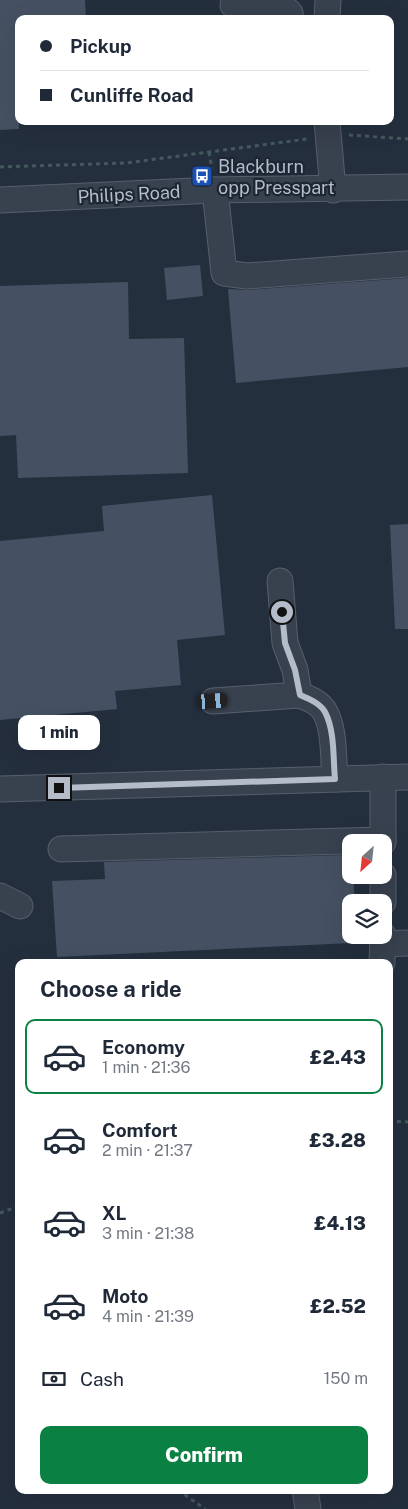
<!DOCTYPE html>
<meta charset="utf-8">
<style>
:root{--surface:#fff;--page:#f2f2f3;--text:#1f2937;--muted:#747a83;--line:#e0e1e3;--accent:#0b8043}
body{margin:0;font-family:"Public Sans",sans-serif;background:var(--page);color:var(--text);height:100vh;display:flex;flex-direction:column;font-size:19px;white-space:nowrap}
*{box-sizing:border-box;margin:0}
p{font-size:16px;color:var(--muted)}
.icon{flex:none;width:28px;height:28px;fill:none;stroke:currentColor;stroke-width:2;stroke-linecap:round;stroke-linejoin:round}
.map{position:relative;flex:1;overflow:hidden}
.details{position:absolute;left:15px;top:959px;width:378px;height:535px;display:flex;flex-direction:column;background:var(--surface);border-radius:10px;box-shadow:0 5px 20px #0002}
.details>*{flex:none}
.hud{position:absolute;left:15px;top:15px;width:379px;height:110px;border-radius:10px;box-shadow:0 5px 20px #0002;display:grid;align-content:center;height:110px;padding:0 25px;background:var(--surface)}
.needle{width:32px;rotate:207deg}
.tools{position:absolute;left:342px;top:834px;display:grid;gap:10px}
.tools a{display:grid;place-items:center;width:50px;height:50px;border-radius:10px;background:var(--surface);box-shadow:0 5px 20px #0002;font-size:25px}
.end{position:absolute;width:22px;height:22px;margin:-11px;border:6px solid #b4bcc9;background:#111;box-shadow:0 0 0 2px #111}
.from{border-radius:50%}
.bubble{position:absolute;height:35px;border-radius:10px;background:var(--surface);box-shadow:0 5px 20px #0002;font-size:16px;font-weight:800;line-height:35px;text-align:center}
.car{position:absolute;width:15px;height:30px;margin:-15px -8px;border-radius:6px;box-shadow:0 0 4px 1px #0007;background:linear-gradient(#222 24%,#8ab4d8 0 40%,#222 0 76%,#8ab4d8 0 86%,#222 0)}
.hud b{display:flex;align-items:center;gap:18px;height:48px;font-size:19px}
.hud b+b{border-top:1px solid var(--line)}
.hud i{width:12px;height:12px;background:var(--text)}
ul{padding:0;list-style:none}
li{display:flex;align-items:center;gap:15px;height:75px;margin:0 10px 8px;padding:0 15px;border:2px solid transparent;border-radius:10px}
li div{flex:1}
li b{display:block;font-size:19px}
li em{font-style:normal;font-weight:800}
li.selected{border-color:var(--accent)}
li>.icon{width:45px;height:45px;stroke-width:1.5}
h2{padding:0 25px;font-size:22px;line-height:60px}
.pay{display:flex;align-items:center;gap:12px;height:55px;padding:0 25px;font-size:19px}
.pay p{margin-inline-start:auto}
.button{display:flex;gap:10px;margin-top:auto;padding:10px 25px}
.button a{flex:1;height:58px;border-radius:10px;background:var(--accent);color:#fff;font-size:20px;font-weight:800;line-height:58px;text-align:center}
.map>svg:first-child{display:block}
</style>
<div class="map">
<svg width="408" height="1509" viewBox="0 0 408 1509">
<rect width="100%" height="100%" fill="#242f3e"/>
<g fill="#455162">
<path d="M0 0H85L86 19H19V129L0 130Z"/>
<path d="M200 265 203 296 167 300 164 268Z"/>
<path d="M408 278V367L236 383 228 289 248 290Z"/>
<path d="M128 282 129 339 184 338 188 473 18 478 16 435 0 436V286Z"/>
<path d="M212 495 225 635 177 640 181 685 115 691 117 709 0 720V541L104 531 102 506Z"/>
<path d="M408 524V629H395L390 525Z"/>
<path d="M345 855 346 871 351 870V875H353L355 902H351V943L57 957 52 881 105 879 104 862Z"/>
</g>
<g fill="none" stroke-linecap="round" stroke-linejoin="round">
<g stroke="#565f6c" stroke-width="27">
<g id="minor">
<path d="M233 5 280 4 290 13 291 19"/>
<path d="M327 19 328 0"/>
<path d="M327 121 333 190"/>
<path d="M215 190 224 273 247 276 407 264"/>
<path d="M0 200 215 190 408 187"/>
<path d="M280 581 285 643 295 670 299 695"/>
<path d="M213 701 299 695C309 698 320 703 325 712 335 730 333 759 335 779"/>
<path d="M383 777V842"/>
<path d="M0 789 408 777"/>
<path d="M61 849 383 840"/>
<path d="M383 875V902"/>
<path d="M0 896 20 906"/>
<path d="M383 944 408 943"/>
<path d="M382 962 383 935"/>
<path d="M305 1490 308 1509"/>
</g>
</g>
<g stroke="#44595c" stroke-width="3" stroke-dasharray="4 4" stroke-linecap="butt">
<path d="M349 135 408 139"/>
<path d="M209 152 212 169"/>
<path d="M0 167 126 163 307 139"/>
<path d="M389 1121 408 1122"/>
<path d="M0 1213 19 1206"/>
<path d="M178 1490 205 1509"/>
</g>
<use href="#minor" stroke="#38414e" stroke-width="25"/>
</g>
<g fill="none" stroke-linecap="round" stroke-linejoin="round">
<path stroke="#b4bcc9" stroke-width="6" d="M59 788 335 779C333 759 335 731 325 712 320 703 309 699 300 695L295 670 285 643 282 612"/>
</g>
<defs>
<g id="bus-square" transform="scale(1.125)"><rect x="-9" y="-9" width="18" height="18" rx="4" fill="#1a4fb4" stroke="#1d2633"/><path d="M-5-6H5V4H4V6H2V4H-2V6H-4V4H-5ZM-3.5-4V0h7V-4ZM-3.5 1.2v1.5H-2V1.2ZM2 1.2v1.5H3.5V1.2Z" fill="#fff"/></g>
</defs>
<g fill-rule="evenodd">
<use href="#bus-square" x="202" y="176"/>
</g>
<g text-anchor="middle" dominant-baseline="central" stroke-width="4.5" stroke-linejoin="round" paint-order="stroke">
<g font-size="18" fill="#b4bcc9" stroke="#1d2633" text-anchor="start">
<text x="218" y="166">Blackburn<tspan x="218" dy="21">opp Presspart</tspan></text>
</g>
<g font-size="18" fill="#b4bcc9" stroke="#1d2633">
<text transform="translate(129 194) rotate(-3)">Philips Road</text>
</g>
</g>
</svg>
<div class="tools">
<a><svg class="needle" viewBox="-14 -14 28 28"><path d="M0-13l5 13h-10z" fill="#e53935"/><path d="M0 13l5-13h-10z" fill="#747a83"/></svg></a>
<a><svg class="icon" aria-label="layers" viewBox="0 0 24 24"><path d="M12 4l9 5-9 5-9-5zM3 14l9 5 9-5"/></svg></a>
</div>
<i class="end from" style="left:282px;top:612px"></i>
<i class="end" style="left:59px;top:788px"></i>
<div class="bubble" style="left:18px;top:715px;width:82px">1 min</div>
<i class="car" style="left:213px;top:701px;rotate:86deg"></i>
<div class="hud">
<b><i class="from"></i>Pickup</b>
<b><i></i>Cunliffe Road</b>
</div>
<section class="details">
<h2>Choose a ride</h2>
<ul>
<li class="selected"><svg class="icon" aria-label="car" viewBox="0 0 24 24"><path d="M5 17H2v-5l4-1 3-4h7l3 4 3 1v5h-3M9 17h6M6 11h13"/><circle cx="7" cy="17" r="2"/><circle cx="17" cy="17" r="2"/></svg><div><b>Economy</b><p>1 min · 21:36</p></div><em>£2.43</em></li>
<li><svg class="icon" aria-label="car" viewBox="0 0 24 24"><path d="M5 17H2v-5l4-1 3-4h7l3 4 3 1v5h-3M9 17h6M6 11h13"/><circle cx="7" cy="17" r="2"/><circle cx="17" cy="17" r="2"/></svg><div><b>Comfort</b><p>2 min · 21:37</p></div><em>£3.28</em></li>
<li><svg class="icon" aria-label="car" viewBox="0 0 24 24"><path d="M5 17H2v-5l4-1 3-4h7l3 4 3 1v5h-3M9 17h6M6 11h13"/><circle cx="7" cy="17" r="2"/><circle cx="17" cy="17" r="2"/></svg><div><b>XL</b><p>3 min · 21:38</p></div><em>£4.13</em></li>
<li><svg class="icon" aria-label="car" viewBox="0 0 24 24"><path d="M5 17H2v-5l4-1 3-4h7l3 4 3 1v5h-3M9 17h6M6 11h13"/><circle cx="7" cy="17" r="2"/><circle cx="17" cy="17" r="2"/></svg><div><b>Moto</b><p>4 min · 21:39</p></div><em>£2.52</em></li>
</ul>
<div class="pay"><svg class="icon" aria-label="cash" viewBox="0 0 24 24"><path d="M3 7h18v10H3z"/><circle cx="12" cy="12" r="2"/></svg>Cash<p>150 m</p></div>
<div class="button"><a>Confirm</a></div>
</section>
</div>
